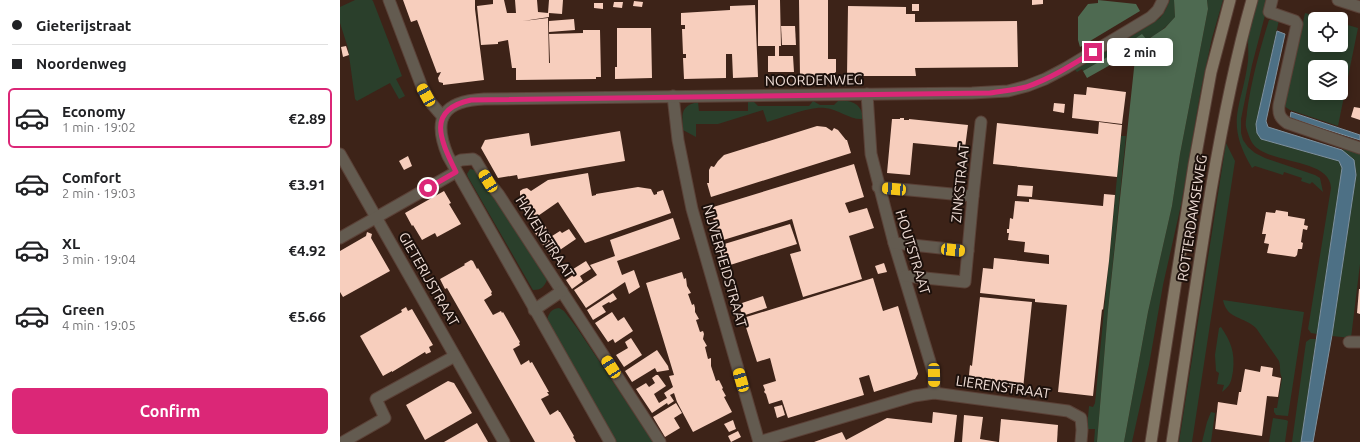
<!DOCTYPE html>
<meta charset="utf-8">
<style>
:root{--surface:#fff;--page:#f6f6f6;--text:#202124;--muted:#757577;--line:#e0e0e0;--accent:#db2777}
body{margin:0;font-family:Ubuntu,sans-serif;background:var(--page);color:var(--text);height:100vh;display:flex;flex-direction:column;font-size:15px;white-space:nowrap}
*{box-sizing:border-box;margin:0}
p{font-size:13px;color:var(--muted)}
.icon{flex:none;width:22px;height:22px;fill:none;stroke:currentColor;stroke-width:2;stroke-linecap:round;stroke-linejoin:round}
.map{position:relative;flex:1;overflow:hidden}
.panel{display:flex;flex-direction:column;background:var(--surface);width:340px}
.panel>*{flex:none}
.top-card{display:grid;align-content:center;height:88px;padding:0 12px;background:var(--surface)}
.buttons{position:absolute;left:968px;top:12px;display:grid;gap:8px}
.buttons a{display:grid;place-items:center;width:40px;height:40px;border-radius:6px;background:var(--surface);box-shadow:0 2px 10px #0003;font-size:20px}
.end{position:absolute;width:18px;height:18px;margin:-9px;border:5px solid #db2777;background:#fff;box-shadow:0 0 0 2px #fff}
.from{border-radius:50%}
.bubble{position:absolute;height:28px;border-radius:6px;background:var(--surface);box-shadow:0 2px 10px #0003;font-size:13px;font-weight:600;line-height:28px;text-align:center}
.car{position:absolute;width:12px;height:24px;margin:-12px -6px;border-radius:5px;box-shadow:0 0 3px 1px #0007;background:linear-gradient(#f5c518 24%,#345 0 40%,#f5c518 0 76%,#345 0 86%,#f5c518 0)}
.top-card b{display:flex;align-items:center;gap:14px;height:38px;font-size:15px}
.top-card b+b{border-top:1px solid var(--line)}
.top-card i{width:10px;height:10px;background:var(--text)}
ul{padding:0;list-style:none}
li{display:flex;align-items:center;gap:12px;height:60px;margin:0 8px 6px;padding:0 4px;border:2px solid transparent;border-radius:6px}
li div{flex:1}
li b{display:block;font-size:15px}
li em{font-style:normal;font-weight:600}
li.current{border-color:var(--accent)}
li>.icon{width:36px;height:36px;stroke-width:1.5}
.primary-button{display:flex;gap:8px;margin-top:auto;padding:8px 12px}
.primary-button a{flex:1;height:46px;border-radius:6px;background:var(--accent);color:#fff;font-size:16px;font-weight:600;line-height:46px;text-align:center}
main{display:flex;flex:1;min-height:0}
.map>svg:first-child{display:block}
</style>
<main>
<section class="panel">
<div class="top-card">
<b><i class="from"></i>Gieterijstraat</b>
<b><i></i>Noordenweg</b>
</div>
<ul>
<li class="current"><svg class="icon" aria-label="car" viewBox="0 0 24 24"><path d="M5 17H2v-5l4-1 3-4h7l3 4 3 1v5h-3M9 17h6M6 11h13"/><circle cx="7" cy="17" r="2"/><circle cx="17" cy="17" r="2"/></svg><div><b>Economy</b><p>1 min · 19:02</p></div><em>€2.89</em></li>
<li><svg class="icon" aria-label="car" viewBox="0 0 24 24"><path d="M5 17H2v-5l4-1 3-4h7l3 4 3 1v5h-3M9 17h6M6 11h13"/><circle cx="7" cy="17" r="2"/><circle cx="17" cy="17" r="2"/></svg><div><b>Comfort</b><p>2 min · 19:03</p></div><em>€3.91</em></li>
<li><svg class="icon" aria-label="car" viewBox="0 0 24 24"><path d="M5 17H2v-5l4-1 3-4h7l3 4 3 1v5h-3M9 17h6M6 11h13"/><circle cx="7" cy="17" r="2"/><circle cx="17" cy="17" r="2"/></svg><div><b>XL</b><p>3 min · 19:04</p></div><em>€4.92</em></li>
<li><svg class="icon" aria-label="car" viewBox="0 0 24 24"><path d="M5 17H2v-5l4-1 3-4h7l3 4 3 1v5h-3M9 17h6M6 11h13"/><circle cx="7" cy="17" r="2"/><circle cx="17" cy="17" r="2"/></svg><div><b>Green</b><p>4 min · 19:05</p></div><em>€5.66</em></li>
</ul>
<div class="primary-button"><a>Confirm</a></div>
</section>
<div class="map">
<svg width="1020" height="442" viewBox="0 0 1020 442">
<rect width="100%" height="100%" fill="#3d2318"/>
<g fill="#2a3f2b" fill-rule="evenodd">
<path d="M15 0H32L33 1 62 76 56 79 65 96 59 99 50 83 17 101 15 99 8 48 0 23V7Z"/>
<path d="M830 0H834L835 17C818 38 795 45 771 56 761 60 752 66 743 71L742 69 737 72 735 70 813 23 820 18 825 11Z"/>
<path d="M867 0H883L872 38 861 89 841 205 823 285 809 365 792 442H784L808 312 832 206 840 154 868 9Z"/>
<path d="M918 0H929L912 65 901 119V133L903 140 908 147 915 153 925 158 975 175 980 178 983 192 972 182 970 184 961 181 962 178 944 172 943 175 915 166 912 168C884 121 902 108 908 61 909 51 907 40 909 30 911 20 915 10 918 0Z"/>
<path d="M965 13 989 19H975V45H1001V23L1018 28 998 126 950 110 944 106ZM975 67H1001V93H975Z"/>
<path d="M929 20H939L916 124 917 133 921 139 999 161 1002 168 977 334 971 333 968 329 991 188C990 158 929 165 913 144 910 140 907 131 906 127 905 123 907 116 907 112 911 81 920 49 929 20Z"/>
<path d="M499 100C513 101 522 104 523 119 509 120 499 109 485 108 470 106 442 118 427 122L423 110 378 124H356V137L343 130C342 114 340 106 358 102L359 111H408V101L414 102 418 106H469L473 101 480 105H494Z"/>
<path d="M781 136H786L768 310 757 442H754L755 429H747L749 406 753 407 755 403Z"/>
<path d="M886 143 895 161 852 442H839Z"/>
<path d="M1010 147 1020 152V264L1011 338 992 336 1016 175 1014 160 1002 150Z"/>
<path d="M130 169 134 170 139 174 207 280C204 287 201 290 193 290L128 177 127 174Z"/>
<path d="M883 300 964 312 948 416 936 415 934 412V408H937L942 378C939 373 941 367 939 361L916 328C904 316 887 320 883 300Z"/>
<path d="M219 308 224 311 237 328 313 442H275L207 320C209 313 211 309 219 308Z"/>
<path d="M881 327C891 342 895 352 893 371 891 382 891 385 882 392L884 385 877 384 879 373 876 371 875 355 879 328Z"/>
<path d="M970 339H976L961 442H952L966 342Z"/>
<path d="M871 412 875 413 871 442H862L867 422Z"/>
<path d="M933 418 946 420 948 421 945 442H929Z"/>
</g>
<g fill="#4e6a51">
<path d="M758 0 796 4 800 11 740 47 738 40V17L748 4 758 3Z"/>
<path d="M834 0H867L868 9 840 154 832 206 808 312 784 442H757L768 310 795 59 788 55 747 78 743 71 769 56 802 34 807 40 825 28 835 17Z"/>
</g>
<g fill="#4d7085" stroke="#7e919e">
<path d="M937 31 945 34 926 121 928 127 1002 150 1014 160 1016 175 992 335 973 442H961L1002 168 999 161 921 139 917 133 916 124Z"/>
<path d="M951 112 1020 135V140L950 118Z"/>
</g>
<g fill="#f7cebd">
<path d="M63 0H135V9L144 80 103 85V83L99 82 98 78 101 72 97 73 77 20 71 22Z"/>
<path d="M153 0H164L167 13H176L175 0H197L198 12 208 13 209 0H223L222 14 209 13V17L183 21 208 18 209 63H210L209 34 243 33V30H260L261 77H256V79L176 80V68H172L168 40 158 42V44L141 45 137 6 153 4Z"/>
<path d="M418 0H440L441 46H439V56H453L454 72H428V56H435V46H418Z"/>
<path d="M459 0H488V59H496V72L493 74H488V77H460Z"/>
<path d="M692 0H703V4L692 5Z"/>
<path d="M294 1 303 2 302 7 293 6Z"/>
<path d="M274 2H283L282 8 273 7Z"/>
<path d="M254 3H263V9L254 8Z"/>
<rect x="572" y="4" width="7" height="7"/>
<path d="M415 5 418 77 393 78 392 54H386V78L344 79 343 58H346V54H343L342 29H345V25H341V13L390 10V6Z"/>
<path d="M508 6 566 7V14H575V36V22L677 21 678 67 575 68 576 76H507Z"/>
<path d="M234 19 235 30 209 32V21Z"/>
<path d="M441 26H455L456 45H442Z"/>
<path d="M277 28H311L312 78 275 79V67H277Z"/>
<path d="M6 46 9 55 3 57 1 47Z"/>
<path d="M747 87 786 92 782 124 732 118 734 94 746 95Z"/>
<path d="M714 103 725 104 724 113 713 111Z"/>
<path d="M1014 107 1020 108V120L1011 117Z"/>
<path d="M560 118H564V120H569V119L628 125 625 148 573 143 570 175 547 173 552 119H560Z"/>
<path d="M759 122 782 125 777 177 653 164 657 123 758 134Z"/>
<path d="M477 126 486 127 492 131 494 128 498 130 506 140H507L511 153 371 197 367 183H369V170L371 166 374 167 378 161 384 155Z"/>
<path d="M280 131 285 161 178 179 177 175 158 178 141 148 145 140 189 133 191 146Z"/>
<path d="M68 156 72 166 64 170 59 161Z"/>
<path d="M514 164 524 197 505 203 509 213 527 208 534 228 509 236 522 279 463 297 450 254 461 251 452 219 380 241 370 208Z"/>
<path d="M248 173 252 196 256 195V194L298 187 311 189 314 195 317 194V192L323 190 331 213 245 243 218 202 195 218 191 212 189 214 178 198 180 197V191L183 189 187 188 191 191 208 180Z"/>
<path d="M678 185 693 186 692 197 677 196Z"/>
<path d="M104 191 111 203 109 204 121 224 97 237 95 233 82 240 73 225 72 226 65 213Z"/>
<path d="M764 194 775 195 769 261 763 310 762 309 753 396 718 392 727 305 695 302V299L640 293 643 268 653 269 654 258 709 264V255L684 252 685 242 668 240 669 233H667V229H669L670 218 673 219 675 201 689 202V199L763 206Z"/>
<path d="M936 210 948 212V216L965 219 964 225 968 226 967 230 963 229 961 242 963 243 962 249H958L957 255 955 257 927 253 929 244 924 243 926 234H922L926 212 935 213Z"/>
<path d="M333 218 340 239 277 261 282 275 294 270 300 287 289 294 285 282 246 308 234 290 257 275 250 265 275 256 270 240Z"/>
<path d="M203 223 212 236 220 231 222 233 229 229 236 239 211 256 205 247 207 246 205 244 203 245 193 230Z"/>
<path d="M450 224 457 244 387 266 381 245Z"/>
<path d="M27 232 32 234 31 238 50 271 3 297 0 292V251L26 236Z"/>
<path d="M131 260 133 261 137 269 138 268 152 292 151 293 152 295 144 300 153 315 161 311 162 313 163 312 180 342 179 343 180 345 173 349 181 365 189 360 190 363 192 362 209 392H207L209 395 201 399 210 415 218 410 219 412H220L234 436 233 437 236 442H195L107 288 105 289 100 279 125 265 124 264Z"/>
<path d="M246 261 251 269 240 276 243 281 232 289 226 280 233 275 230 271Z"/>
<path d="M544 263 547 272 538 274 535 266Z"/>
<path d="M342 272 344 279 346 278 347 286 351 293 348 294 352 305 354 304 355 308V312L359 319 356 320 360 332 363 331 364 334 363 339 367 346 365 347 368 359 371 358V366L376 381 379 380 383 388 382 389 386 396 384 397 392 412 353 432 337 402 334 393 330 395 334 401 328 405 327 403 312 413 296 389 306 383 309 387 315 383 312 378 316 375H318L326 386 314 394 319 403 327 398 324 393 333 387 329 376 334 375 306 283Z"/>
<path d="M533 278 543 311 558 306 578 374 575 379 534 392 529 375 519 378 524 395 448 418 442 400 429 404 426 394 424 392 425 390 423 385 436 381 430 358 417 362 403 318Z"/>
<path d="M1019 289H1020V314L1017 313Z"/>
<path d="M273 293 277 299 270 303 269 302 262 306 266 312 253 320 247 310Z"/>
<path d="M423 296 427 308 402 316 399 304Z"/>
<path d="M640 297 692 302 683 389 648 385V387L628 385 630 365 632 366Z"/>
<path d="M66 307 68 311 72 309 93 345 89 347 91 352 86 354 85 352 52 372V371L43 376 20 336 62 312 61 310Z"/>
<path d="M272 312 278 321 284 317 293 331 275 343 273 339 268 342 255 323Z"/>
<path d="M291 338 302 355 284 367 276 355 288 348 285 342Z"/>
<path d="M317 350 328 366 329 370 317 372 315 368 292 382 285 371Z"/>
<path d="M921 366 933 368 932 376 941 378 938 397 927 396 922 436 875 429 878 402 897 405 899 392H901L905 369 920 372Z"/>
<path d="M108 381 114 383 132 413 85 440 66 405Z"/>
<path d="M336 403 342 413 334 418 340 428 325 437 313 417Z"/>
<path d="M442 405 445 415 437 418 434 407Z"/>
<path d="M593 412 617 415 614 442H474L502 432 506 440 547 418 592 423Z"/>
<path d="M624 415 643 417 640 439 658 442H622Z"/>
<path d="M661 419 718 425 717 442H659Z"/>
<path d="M393 420 396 429 389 432 384 424Z"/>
<path d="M137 423 148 442H104Z"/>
<path d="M398 431 401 437 391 442 388 436Z"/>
</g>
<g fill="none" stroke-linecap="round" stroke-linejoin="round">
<g stroke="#5a4137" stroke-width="13">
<g id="minor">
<path d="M49 0 82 87 91 103 103 117"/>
<path d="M932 0 929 12 955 21 957 24 939 105C938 114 940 118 947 123L1020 148"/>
<path d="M998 0 1020 7"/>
<path d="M527 94 531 154 554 243 594 375V393"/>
<path d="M333 96 338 140 352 209 419 442"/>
<path d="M0 154 164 442"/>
<path d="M113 164 121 160 133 159 136 161 148 181 159 195 320 442"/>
<path d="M538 187 633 196"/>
<path d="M0 238 116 172"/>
<path d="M554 243 628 251"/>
<path d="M565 276 625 282 633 196 641 122"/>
<path d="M194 310 222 291"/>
<path d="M1009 342H1020"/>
<path d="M3 442 45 418 36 399 115 356"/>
<path d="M270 442 108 156C92 118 103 101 144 99L632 93 668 91 687 86 705 79 726 68 811 17 818 10 823 0"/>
<path d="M419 442 574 396 594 393 728 411 741 418 742 430 741 442"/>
</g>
</g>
<g stroke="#5a4137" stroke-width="13">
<g id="secondary">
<path d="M811 442 854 165 871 72 890 0"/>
<path d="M832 442C845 358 857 274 871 190 882 126 894 63 912 0"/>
</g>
</g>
<use href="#minor" stroke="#635b50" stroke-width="11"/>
<use href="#secondary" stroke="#827664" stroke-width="11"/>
</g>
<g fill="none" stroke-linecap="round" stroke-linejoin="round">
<path stroke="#db2777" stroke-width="5" d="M88 188 116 172C101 141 85 110 131 100L650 93C662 91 674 90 686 87 710 79 732 65 753 52"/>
</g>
<g text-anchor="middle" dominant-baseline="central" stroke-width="4" stroke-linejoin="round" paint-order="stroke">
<g font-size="14" fill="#f0ded7" stroke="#1c100b">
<text transform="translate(474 80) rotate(-1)">NOORDENWEG</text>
<text transform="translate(620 183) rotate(-84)">ZINKSTRAAT</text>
<text transform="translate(852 218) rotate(-81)">ROTTERDAMSEWEG</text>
<text transform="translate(205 237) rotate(57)">HAVENSTRAAT</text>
<text transform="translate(573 252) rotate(73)">HOUTSTRAAT</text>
<text transform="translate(385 266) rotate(74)">NIJVERHEIDSTRAAT</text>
<text transform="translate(89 279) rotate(60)">GIETERIJSTRAAT</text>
<text transform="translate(663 387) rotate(8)">LIERENSTRAAT</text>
</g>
</g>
</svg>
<div class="buttons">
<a><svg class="icon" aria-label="locate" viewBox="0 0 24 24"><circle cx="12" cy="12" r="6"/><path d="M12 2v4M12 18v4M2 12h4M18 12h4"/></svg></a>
<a><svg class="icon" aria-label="layers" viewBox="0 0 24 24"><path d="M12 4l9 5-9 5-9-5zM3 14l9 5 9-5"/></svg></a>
</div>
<i class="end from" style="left:88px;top:188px"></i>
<i class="end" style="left:753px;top:52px"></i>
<div class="bubble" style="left:767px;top:38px;width:66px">2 min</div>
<i class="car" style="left:86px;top:95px;rotate:331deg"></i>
<i class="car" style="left:148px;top:181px;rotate:329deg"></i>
<i class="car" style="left:554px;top:189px;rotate:275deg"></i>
<i class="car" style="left:613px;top:250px;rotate:96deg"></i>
<i class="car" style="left:271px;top:367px;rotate:327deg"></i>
<i class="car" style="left:594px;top:375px;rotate:179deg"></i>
<i class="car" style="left:401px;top:380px;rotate:344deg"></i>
</div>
</main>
